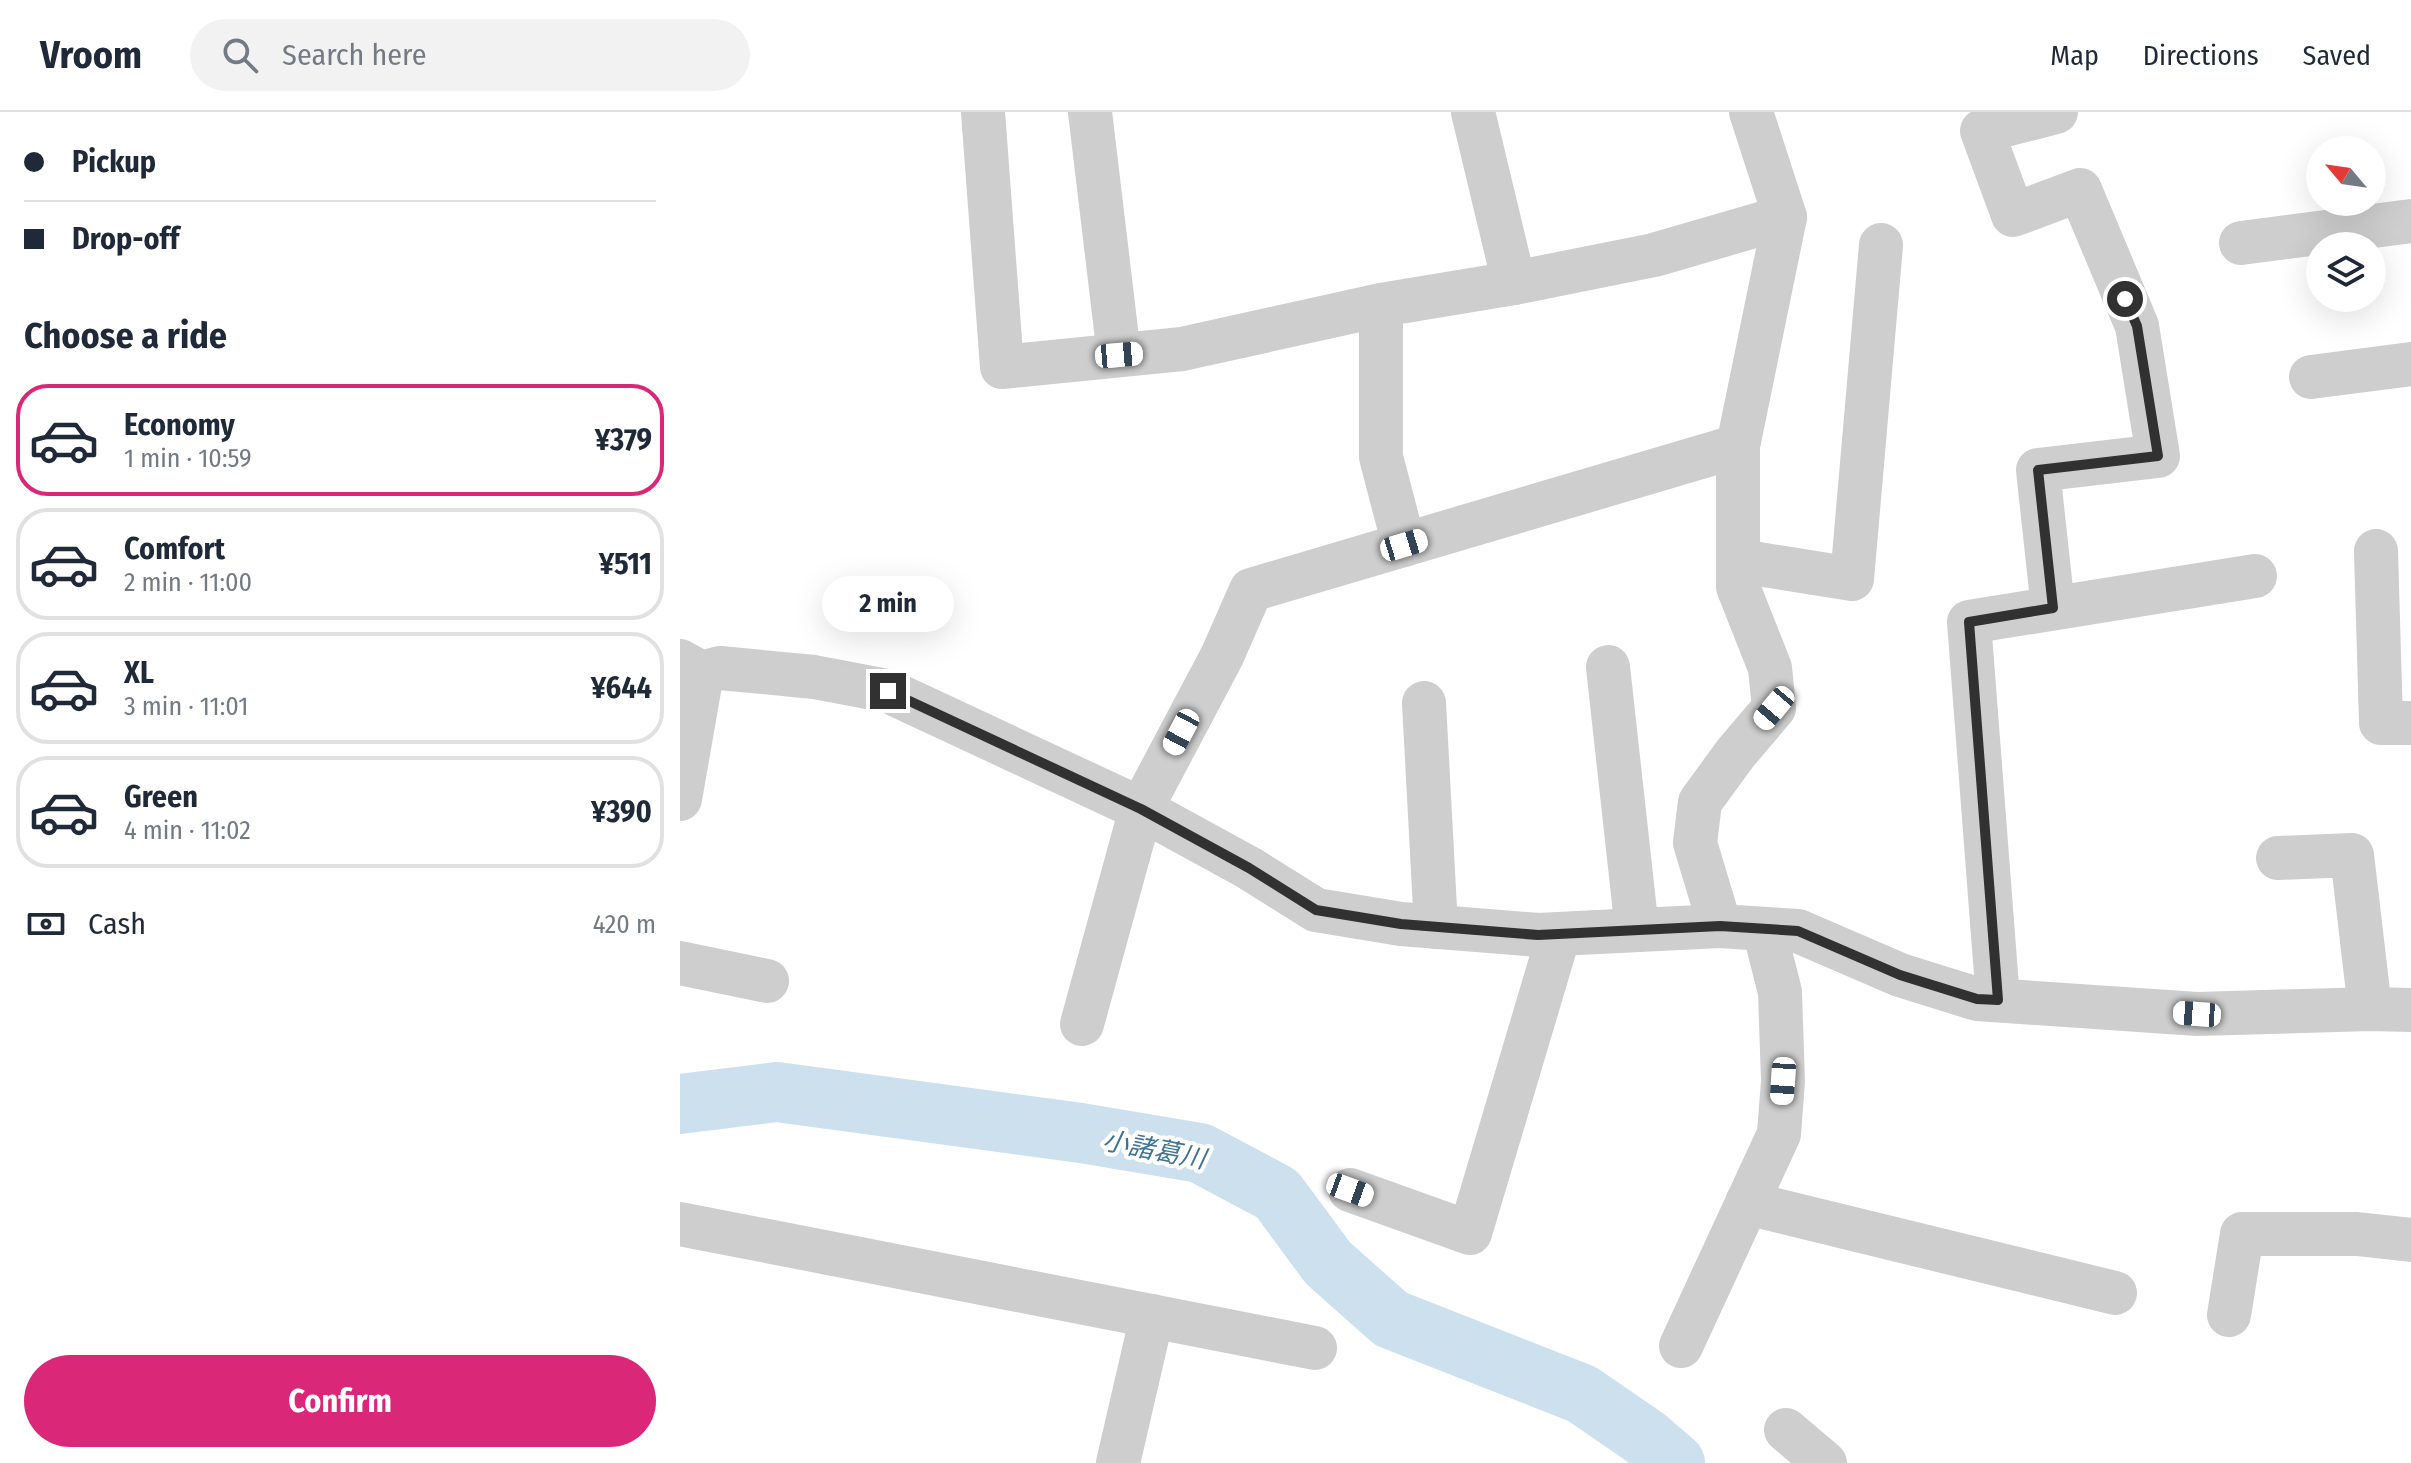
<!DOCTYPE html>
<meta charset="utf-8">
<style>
:root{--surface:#fff;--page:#f2f2f3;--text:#1f2937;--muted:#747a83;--line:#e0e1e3;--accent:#db2777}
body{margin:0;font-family:"Fira Sans Condensed","Noto Sans JP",sans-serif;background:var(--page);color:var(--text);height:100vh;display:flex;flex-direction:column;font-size:30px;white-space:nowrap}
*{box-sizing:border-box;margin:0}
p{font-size:26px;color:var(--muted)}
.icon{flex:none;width:44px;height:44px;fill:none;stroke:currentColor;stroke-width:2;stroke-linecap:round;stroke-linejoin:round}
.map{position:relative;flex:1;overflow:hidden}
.sheet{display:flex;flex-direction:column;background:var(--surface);width:680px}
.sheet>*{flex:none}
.hud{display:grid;align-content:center;height:176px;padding:0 24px;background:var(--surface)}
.needle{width:52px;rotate:299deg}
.tools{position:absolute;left:1626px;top:24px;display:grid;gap:16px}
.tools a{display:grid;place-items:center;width:80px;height:80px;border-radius:50%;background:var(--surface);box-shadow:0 8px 32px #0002;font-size:40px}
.end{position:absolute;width:36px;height:36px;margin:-18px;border:10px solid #313131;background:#fff;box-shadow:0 0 0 4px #fff}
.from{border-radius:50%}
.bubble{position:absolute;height:56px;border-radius:28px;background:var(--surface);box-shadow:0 8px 32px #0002;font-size:26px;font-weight:700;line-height:56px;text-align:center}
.car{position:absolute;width:24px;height:48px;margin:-24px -12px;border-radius:10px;box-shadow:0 0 6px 2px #0007;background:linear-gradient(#fff 24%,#345 0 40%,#fff 0 76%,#345 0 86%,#fff 0)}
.hud b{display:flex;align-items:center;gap:28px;height:76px;font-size:30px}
.hud b+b{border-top:2px solid var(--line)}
.hud i{width:20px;height:20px;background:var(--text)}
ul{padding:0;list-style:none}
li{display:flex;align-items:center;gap:24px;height:112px;margin:0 16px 12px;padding:0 8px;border:4px solid var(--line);border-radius:32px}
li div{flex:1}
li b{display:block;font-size:30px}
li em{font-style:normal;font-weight:700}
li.active{border-color:var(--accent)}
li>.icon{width:72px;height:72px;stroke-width:1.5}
h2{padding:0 24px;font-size:36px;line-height:96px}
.pay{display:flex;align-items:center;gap:20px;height:88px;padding:0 24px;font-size:30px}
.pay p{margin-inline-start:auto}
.primary-button{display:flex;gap:16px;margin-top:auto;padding:16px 24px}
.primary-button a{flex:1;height:92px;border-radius:48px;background:var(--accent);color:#fff;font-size:32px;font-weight:700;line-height:92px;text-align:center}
header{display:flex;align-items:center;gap:48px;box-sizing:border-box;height:112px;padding:0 40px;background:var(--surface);border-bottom:2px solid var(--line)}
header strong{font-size:38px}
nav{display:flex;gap:44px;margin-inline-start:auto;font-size:28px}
.search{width:560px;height:72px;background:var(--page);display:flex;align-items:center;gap:20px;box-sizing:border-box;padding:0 28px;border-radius:44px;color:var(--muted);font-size:30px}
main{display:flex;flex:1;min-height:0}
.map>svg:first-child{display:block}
</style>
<header>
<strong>Vroom</strong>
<div class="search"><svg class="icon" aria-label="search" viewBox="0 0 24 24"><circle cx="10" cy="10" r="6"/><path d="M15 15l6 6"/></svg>Search here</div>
<nav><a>Map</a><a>Directions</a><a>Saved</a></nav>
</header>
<main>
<section class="sheet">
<div class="hud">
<b><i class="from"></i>Pickup</b>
<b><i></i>Drop-off</b>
</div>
<h2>Choose a ride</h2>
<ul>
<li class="active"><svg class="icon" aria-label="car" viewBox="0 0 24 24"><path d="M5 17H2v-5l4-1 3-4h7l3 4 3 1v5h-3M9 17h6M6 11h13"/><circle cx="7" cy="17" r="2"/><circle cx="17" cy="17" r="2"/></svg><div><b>Economy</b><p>1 min · 10:59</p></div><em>¥379</em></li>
<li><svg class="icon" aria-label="car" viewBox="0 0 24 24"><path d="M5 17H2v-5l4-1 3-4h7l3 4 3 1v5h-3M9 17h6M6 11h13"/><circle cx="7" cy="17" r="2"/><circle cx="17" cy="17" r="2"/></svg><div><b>Comfort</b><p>2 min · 11:00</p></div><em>¥511</em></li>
<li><svg class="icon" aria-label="car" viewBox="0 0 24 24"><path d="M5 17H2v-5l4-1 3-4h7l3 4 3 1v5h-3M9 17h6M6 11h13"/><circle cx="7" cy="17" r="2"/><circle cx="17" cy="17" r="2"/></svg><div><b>XL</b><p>3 min · 11:01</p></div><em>¥644</em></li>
<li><svg class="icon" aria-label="car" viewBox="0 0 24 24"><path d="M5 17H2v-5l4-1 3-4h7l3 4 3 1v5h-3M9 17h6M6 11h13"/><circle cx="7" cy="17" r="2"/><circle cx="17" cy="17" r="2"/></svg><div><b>Green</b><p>4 min · 11:02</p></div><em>¥390</em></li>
</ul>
<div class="pay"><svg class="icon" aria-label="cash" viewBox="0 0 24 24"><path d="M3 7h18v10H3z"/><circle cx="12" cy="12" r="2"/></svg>Cash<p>420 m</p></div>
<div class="primary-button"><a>Confirm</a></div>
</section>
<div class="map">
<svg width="1731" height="1351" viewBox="0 0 1731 1351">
<rect width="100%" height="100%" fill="#fff"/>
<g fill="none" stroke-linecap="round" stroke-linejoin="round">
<path stroke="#cce0ed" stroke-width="60" d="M0 992 97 980 401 1021 520 1041 597 1082 648 1151 711 1207 902 1282 966 1326 995 1351"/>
<g stroke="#cecece" stroke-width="44">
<path d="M303 0 322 255 502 237 701 193 834 171 974 143 1105 105"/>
<path d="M410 0 439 243"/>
<path d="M793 0 834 171"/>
<path d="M1561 131 1731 109"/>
<path d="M701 193V345L724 433"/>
<path d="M1631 265 1731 252"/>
<path d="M1696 439 1701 611H1731"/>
<path d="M1060 449 1172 467 1201 133"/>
<path d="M1373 496 1358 358 1478 344 1457 214 1400 78 1333 103 1302 19 1376 0"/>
<path d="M0 549 22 561 40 556 134 565 208 579 461 697 569 756 636 798 721 812 858 823 1040 814 1118 819 1220 863 1297 887 1517 902 1690 897 1731 898"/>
<path d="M928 555 957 818"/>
<path d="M744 591 756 815"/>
<path d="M0 687 22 561"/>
<path d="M1598 746 1672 743 1690 897"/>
<path d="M1040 814 1015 731 1020 690 1055 642 1094 596 1090 556 1058 475V334L1105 105 1071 0"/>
<path d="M0 851 87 869"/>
<path d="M1318 888 1289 510 1575 464"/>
<path d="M402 912 461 697 542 544 571 478 1058 334"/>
<path d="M670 1078 790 1121 879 822"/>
<path d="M1067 1091 1435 1181"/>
<path d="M0 1112 635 1236"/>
<path d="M1549 1203 1562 1122H1677L1731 1128"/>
<path d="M1001 1234 1099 1022 1103 969 1100 880 1084 817"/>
<path d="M1106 1318 1145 1351"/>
<path d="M438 1351 472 1204"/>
</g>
</g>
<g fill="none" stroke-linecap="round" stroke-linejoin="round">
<path stroke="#313131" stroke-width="10" d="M208 579 461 697 569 756 636 798 721 812 858 823 1040 814 1118 819 1220 863 1297 887 1318 888 1289 510 1373 496 1358 358 1478 344 1457 214 1445 187"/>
</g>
<g text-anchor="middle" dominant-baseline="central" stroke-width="8" stroke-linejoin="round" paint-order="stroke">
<g font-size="26" font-style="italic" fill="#3e7393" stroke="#fff">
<text transform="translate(474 1038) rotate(11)">小諸葛川</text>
</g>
</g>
</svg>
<div class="tools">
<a><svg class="needle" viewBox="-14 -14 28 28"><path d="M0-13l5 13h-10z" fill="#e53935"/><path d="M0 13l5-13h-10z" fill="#747a83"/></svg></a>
<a><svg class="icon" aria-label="layers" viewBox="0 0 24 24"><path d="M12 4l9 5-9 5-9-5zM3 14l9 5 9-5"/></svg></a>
</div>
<i class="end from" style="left:1445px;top:187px"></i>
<i class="end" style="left:208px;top:579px"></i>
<div class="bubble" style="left:142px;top:464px;width:132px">2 min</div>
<i class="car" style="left:439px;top:243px;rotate:85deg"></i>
<i class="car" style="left:724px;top:433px;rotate:73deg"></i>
<i class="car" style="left:1094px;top:596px;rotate:220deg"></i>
<i class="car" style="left:501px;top:620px;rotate:208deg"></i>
<i class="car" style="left:1517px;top:902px;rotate:274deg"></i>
<i class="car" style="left:1103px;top:969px;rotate:184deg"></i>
<i class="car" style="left:670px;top:1078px;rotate:110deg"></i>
</div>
</main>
